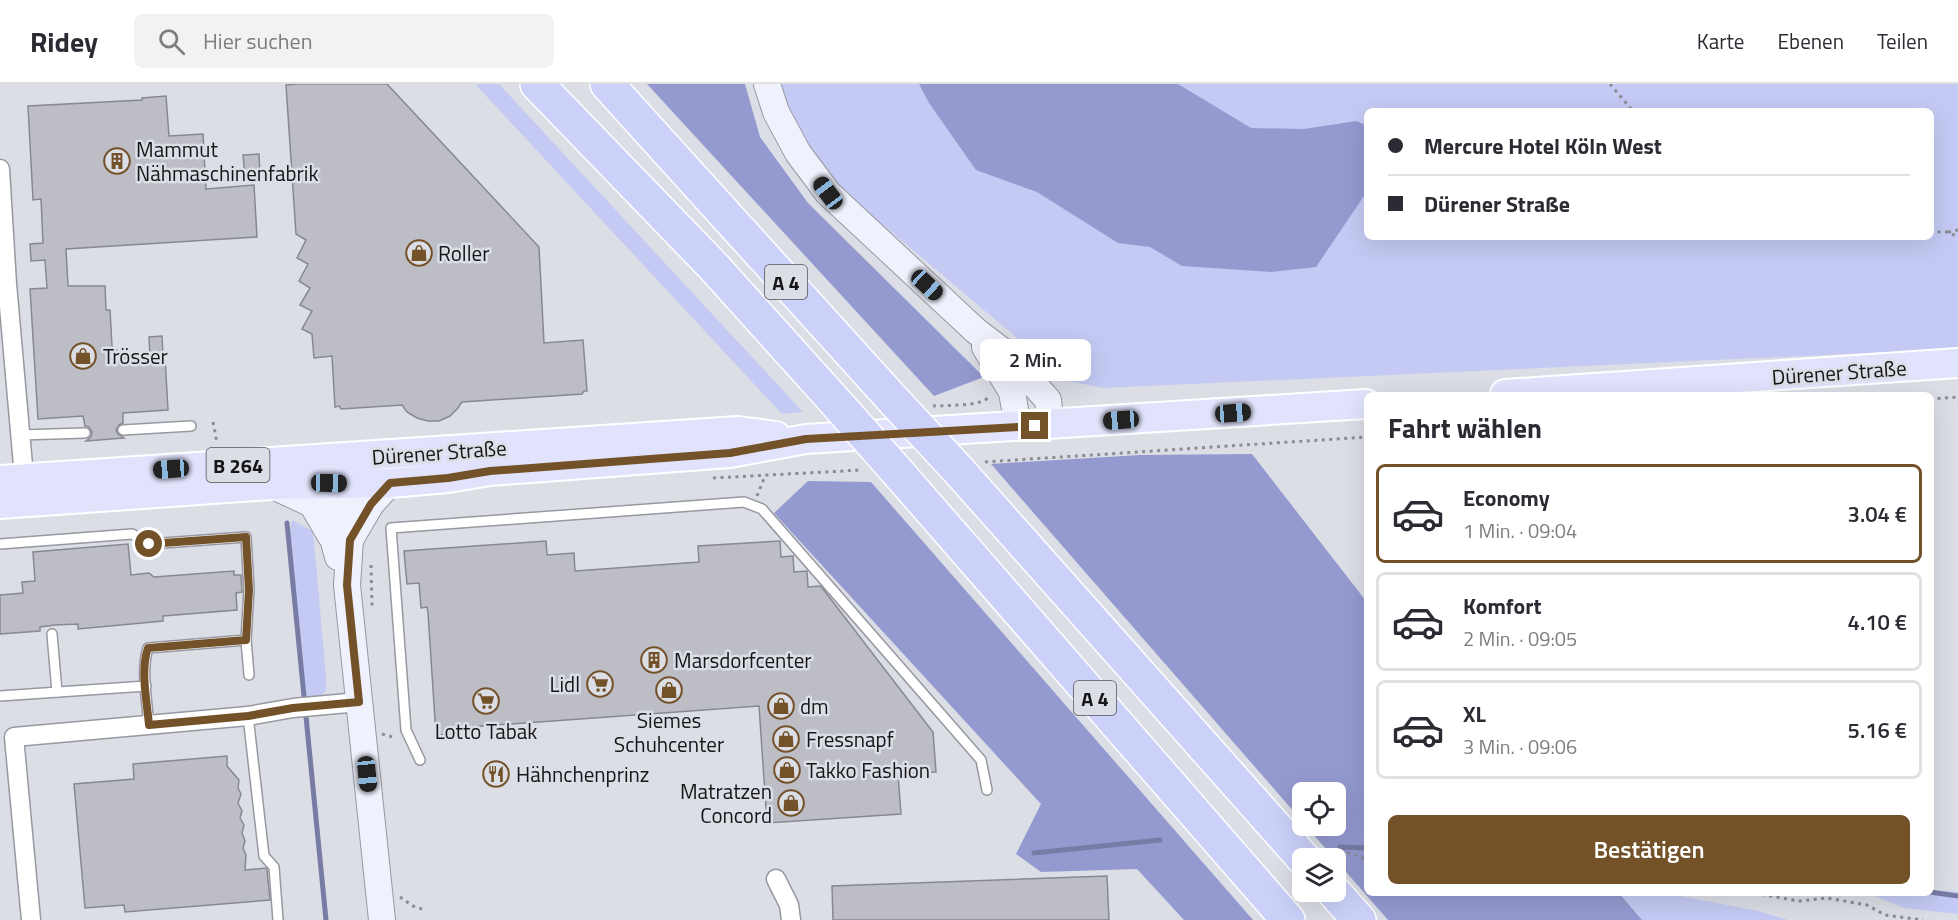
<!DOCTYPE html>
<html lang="de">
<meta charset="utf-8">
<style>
:root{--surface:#fff;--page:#f2f2f3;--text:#2b2b33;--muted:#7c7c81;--line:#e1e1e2;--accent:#735129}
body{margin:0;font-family:"Titillium Web",sans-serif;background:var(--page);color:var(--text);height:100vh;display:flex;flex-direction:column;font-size:22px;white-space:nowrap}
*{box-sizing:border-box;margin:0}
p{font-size:20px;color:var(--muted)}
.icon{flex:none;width:33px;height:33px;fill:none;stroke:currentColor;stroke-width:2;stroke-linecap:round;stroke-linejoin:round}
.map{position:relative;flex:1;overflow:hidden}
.details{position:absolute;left:1364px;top:308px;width:570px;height:504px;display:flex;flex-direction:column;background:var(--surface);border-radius:9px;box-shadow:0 6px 24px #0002}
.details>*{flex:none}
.banner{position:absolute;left:1364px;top:24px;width:570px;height:132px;border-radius:9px;box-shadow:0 6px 24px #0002;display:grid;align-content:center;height:132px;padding:0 24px;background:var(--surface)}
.tools{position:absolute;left:1292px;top:698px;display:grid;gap:12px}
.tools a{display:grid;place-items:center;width:54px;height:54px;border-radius:9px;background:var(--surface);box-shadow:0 6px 24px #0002;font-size:30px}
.end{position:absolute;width:27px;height:27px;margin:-14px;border:8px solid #735129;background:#fff;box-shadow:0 0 0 3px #fff}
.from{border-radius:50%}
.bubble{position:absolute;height:42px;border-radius:9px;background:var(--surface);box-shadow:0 6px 24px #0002;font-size:20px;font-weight:600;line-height:42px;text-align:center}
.car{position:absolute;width:18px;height:36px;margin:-18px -9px;border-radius:8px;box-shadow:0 0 4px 2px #0007;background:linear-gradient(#222 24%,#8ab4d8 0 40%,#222 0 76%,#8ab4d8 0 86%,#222 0)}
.banner b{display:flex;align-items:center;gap:21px;height:57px;font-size:22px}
.banner b+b{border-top:2px solid var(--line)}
.banner i{width:15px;height:15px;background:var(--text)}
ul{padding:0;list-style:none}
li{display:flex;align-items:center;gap:18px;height:99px;margin:0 12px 9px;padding:0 12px;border:3px solid var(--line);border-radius:9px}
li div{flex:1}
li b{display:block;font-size:22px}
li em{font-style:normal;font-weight:600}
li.active{border-color:var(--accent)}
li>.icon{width:54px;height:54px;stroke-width:1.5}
h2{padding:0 24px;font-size:27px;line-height:72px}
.cta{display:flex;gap:12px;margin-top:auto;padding:12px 24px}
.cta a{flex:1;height:69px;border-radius:9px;background:var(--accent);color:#fff;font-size:24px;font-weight:600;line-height:69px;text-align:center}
header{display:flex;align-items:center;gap:36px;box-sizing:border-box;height:84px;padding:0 30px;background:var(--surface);border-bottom:2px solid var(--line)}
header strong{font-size:28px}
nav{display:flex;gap:33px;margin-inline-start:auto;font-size:21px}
.search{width:420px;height:54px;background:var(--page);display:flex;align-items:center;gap:15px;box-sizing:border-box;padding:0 21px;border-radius:9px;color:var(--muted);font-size:22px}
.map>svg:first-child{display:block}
</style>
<header>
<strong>Ridey</strong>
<div class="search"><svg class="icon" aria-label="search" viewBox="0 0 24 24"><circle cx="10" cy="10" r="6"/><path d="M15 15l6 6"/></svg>Hier suchen</div>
<nav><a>Karte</a><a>Ebenen</a><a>Teilen</a></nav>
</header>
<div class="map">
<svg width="1958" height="836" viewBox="0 0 1958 836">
<rect width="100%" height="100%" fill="#dcdee6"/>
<g fill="#c4caf3" fill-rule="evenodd">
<path d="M475 0H499L803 328 782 330Z"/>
<path d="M780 0H1958V265L1103 304 1068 297 832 98C811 67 791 36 780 0ZM1366 27H1930V153H1366Z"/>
<path d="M292 436 312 447 314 457 326 593V606L319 614 307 616 290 447Z"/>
<path d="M1931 806 1958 808V830L1904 824 1873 811 1849 809 1930 808Z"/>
<path d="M1619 809H1665L1758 827 1788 836H1642Z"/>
</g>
<g fill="#949ad0">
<path d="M647 0H745L760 53 808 119 984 293 934 312Z"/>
<path d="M919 0H1178L1251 44 1304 45 1356 37 1366 41V109L1316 183 1271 188 1182 182 1150 163 1118 159 1037 108 976 86 929 19Z"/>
<path d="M1252 370 1366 517V808L1619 809 1642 836H1388L1305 741H1335V708H1302V737L991 380 1140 371Z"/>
<path d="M808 397 871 398 1253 836H1184L1137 785 1041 788 1016 770 1041 720 774 429Z"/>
</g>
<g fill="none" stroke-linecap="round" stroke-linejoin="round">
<g stroke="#787ca4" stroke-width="5">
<path d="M287 439 326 836"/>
<path d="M1340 763 1366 764"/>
<path d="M1034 769 1160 756"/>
<path d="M1930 808 1958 812"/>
</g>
</g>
<g fill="#bcbdc5" stroke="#878890" stroke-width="1.5">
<path d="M297 0H387L539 163 544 259 583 256 587 307H584L582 310 462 318 458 324 450 332 439 337H428L417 334 407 328 402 321 341 325 339 322 335 323 332 272 314 274 312 250 302 245 312 227 300 221 310 204 299 197 308 180 297 174 306 156 296 150 286 1Z"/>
<path d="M166 12 169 52 203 50 206 105 254 101 257 153 66 165 68 202H105L106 226H110L112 262 128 276 150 274 149 253 162 252 163 273H165L168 326 123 329V339L119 341 116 346 118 350 124 354 86 357 91 353 92 348 89 343 85 342 83 332 38 335 30 205 47 204 45 176 31 177 30 160 43 159 41 115 33 116 28 22 142 16V14Z"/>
<path d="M259 70 260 92 245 93 243 71Z"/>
<path d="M546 457 547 471 574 469 575 487 699 478 698 462 780 457 781 473 793 472 794 488 807 487 808 503 820 502 823 505 933 648 936 688 898 690 901 730 767 739 759 622 456 644 457 650 436 651 428 529 427 523 421 524 419 499 407 500 404 467Z"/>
<path d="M128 460 131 491 149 489 154 493 234 487V491H241L242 508 236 509 237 526 163 532V537L78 545V540L55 541 40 543V547L0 550V511L23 509 22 498 35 497 33 468Z"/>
<path d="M227 672V682L239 696 238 704 241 710 238 719 242 727 240 734 244 741 242 749 245 757 243 764 246 771 245 786 266 784 267 786 270 816 125 828 124 821 85 824 74 700 134 695 133 680Z"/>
<path d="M1107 792 1109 836H833L832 802Z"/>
</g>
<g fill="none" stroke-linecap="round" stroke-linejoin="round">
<g stroke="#9798a0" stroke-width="12">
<g id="lane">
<path d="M123 346 191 342"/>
<path d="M20 351 85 349"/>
<path d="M0 460 132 450 149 460 246 453 249 505 246 556 148 564C141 585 147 618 149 641"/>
<path d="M52 550 57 608"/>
<path d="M246 556 249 591"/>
<path d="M0 612 146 602"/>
<path d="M248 632 264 772 274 783 278 836"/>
<path d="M420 676 406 646 391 444 744 418 762 425 981 676 987 706"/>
</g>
</g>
<g stroke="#9798a0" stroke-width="21">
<g id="street">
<path d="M0 85 7 200 25 404"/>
<path d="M776 795 789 821 791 836"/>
<path d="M31 836 14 653 248 632 293 624 359 618"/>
</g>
</g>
<g stroke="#9798a0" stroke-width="28">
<g id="secondary">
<path d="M767 0 776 28 798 69 828 109 976 247 1005 269 1048 316 1051 341"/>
<path d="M985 263 1012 308 1018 343"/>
<path d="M349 380 350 456 347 501 382 836"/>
<path d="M328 381 334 458 338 473"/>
<path d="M271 401 312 420 330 451"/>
<path d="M350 456 371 420 390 399"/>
</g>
</g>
<g stroke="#fff" stroke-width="32">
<g id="primary">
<path d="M1505 310 1958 279"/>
<path d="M0 396 738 347 776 352"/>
<path d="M0 420 271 401 390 399 448 394 490 387 730 369 806 355 1366 320"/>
</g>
</g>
<g stroke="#fff" stroke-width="36">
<g id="highway">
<path d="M537 0 713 182 840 323"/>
<path d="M607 0 896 319"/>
<path d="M960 388 1303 774"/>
<path d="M901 392 1288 836"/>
<path d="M1333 807 1359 836"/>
</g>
</g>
<g stroke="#8a8c91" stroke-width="3" stroke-dasharray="3 4.5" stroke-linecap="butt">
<path d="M1610 0 1633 27"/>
<path d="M1930 148H1948L1958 153"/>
<path d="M1948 148 1958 146"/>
<path d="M1930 315 1958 313"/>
<path d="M933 322C947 321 981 323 990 312"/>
<path d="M213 338 217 359"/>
<path d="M985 378 1366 353"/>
<path d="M713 394 862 386"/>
<path d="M757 412 765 392"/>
<path d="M371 481 372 523"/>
<path d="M382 650 396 654"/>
<path d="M1340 766 1366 775"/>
<path d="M1747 808 1799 817 1827 814 1867 821 1885 831 1923 836"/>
<path d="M400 813 413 822 422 825"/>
</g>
<use href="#lane" stroke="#fff" stroke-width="9"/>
<use href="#street" stroke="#fff" stroke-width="18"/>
<use href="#secondary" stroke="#eff1fd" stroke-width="26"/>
<use href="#primary" stroke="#e0e3fb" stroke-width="28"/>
<use href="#highway" stroke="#cbd1f9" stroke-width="33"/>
<g stroke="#fff" stroke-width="36" stroke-linecap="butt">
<g id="highway-bridge">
<path d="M896 319 960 388"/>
<path d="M840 323 901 392"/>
</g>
</g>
<use href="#highway-bridge" stroke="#cbd1f9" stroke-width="33"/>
</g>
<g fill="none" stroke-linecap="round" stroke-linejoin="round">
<path stroke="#735129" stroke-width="8" d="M149 460 246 453 249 506 246 556 148 564C140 587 147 617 149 641L248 632 293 624 359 618 347 501 350 456 371 420 390 399 448 394 490 387 730 369 806 355 1035 342"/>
</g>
<defs>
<g id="building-ring" transform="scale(1.35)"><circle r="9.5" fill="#dcdee6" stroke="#735129" stroke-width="1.5"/><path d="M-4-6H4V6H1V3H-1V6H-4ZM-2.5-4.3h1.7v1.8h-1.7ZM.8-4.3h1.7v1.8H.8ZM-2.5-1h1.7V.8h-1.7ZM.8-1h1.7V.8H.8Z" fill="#735129"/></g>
<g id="shop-ring" transform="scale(1.35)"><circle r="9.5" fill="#dcdee6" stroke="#735129" stroke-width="1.5"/><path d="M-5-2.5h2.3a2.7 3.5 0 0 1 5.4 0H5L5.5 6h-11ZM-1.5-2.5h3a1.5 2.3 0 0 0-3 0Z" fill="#735129"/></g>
<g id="supermarket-ring" transform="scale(1.35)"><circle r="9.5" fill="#dcdee6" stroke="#735129" stroke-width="1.5"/><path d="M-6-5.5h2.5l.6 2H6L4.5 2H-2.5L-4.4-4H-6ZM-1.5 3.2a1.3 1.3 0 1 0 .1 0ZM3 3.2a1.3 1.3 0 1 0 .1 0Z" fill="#735129"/></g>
<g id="restaurant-ring" transform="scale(1.35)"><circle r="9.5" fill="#dcdee6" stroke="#735129" stroke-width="1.5"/><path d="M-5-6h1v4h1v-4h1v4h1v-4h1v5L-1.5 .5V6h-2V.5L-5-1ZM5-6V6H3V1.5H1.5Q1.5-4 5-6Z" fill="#735129"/></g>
</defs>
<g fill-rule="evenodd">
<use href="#building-ring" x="117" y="77"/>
<use href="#shop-ring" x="419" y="169"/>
<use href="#shop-ring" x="83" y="272"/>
<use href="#building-ring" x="654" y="576"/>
<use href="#supermarket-ring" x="600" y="600"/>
<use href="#shop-ring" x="669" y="606"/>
<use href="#supermarket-ring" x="486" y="617"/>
<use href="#shop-ring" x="781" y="622"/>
<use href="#shop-ring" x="786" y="655"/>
<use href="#shop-ring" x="787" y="686"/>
<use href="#restaurant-ring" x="496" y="690"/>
<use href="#shop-ring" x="791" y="719"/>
</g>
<g text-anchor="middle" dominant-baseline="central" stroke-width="5" stroke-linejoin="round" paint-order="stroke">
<g fill="#dcdee6" stroke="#515256" stroke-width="1.5">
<rect x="765" y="181" width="42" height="34" rx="4.5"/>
<rect x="206.5" y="364" width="63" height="34" rx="4.5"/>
<rect x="1074" y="597" width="42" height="34" rx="4.5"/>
</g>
<g font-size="20" font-weight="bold" fill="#161619">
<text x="786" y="198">A 4</text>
<text x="238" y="381">B 264</text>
<text x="1095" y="614">A 4</text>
</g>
<g font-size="21" fill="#161619" stroke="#dcdee6" text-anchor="start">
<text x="136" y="65">Mammut<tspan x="136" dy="24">Nähmaschinenfabrik</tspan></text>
<text x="438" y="169">Roller</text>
<text x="103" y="272">Trösser</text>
<text x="674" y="576">Marsdorfcenter</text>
<text x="580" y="600" text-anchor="end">Lidl</text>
<text x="800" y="622">dm</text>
<text x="669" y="636" text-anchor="middle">Siemes<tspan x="669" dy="24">Schuhcenter</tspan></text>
<text x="486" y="647" text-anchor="middle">Lotto Tabak</text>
<text x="806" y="655">Fressnapf</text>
<text x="806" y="686">Takko Fashion</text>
<text x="516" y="690">Hähnchenprinz</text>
<text x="772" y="707" text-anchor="end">Matratzen<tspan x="772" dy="24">Concord</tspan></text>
</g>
<g font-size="21" fill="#161619" stroke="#dcdee6">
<text transform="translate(1839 288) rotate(-4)">Dürener Straße</text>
<text transform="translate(439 368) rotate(-4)">Dürener Straße</text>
</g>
</g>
</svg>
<div class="tools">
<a><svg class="icon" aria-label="locate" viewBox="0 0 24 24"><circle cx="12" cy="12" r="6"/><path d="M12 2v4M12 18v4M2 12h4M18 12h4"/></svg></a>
<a><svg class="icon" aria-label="layers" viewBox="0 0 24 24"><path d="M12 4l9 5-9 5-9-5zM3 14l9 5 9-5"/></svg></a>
</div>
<i class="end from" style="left:149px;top:460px"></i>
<i class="end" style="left:1035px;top:342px"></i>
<div class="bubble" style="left:980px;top:255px;width:111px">2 Min.</div>
<i class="car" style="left:828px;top:109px;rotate:323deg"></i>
<i class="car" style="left:927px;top:201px;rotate:133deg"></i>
<i class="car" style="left:1233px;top:329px;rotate:86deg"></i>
<i class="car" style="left:1121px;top:336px;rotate:266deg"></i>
<i class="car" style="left:171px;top:385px;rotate:266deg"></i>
<i class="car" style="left:329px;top:399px;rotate:91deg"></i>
<i class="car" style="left:367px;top:690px;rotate:174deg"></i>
<div class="banner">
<b><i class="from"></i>Mercure Hotel Köln West</b>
<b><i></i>Dürener Straße</b>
</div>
<section class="details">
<h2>Fahrt wählen</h2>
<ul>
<li class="active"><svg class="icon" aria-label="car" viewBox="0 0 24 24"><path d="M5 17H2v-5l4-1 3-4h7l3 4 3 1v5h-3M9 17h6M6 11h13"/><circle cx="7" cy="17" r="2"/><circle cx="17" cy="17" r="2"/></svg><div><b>Economy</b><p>1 Min. · 09:04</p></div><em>3.04 €</em></li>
<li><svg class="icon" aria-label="car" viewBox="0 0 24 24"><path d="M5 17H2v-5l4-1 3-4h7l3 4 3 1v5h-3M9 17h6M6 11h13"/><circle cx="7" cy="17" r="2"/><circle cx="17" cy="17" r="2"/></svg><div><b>Komfort</b><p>2 Min. · 09:05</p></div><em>4.10 €</em></li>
<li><svg class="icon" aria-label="car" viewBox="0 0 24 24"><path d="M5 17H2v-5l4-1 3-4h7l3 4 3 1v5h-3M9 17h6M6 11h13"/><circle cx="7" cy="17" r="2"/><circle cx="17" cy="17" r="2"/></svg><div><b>XL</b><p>3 Min. · 09:06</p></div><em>5.16 €</em></li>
</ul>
<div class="cta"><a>Bestätigen</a></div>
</section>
</div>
